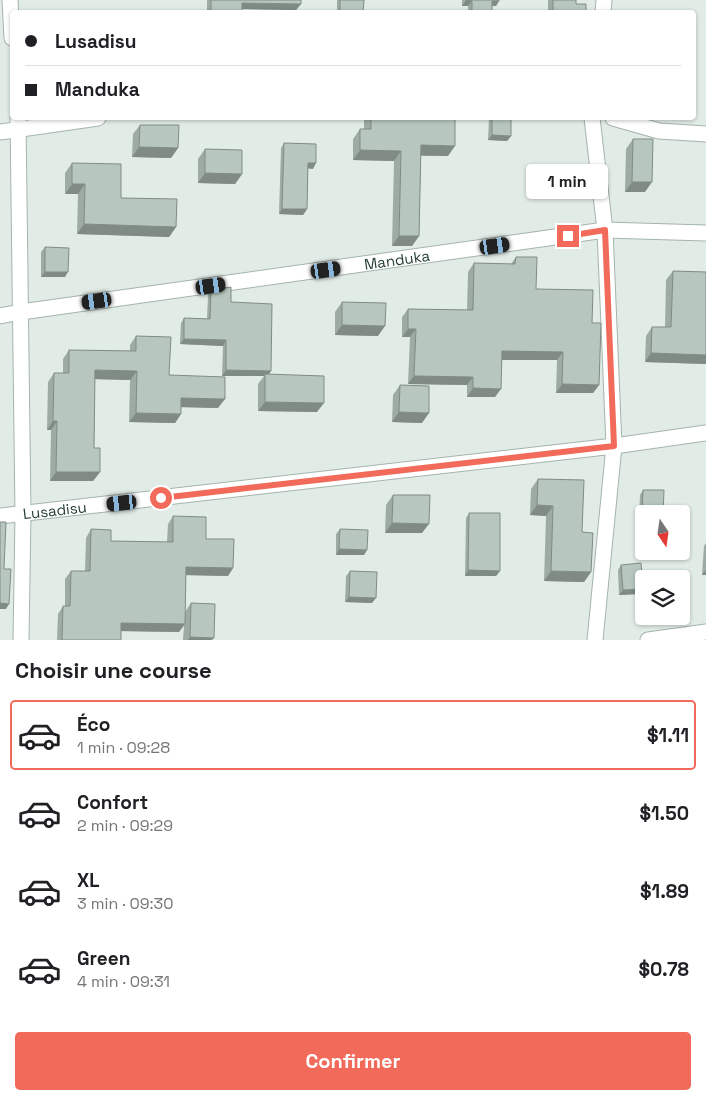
<!DOCTYPE html>
<html lang="fr">
<meta charset="utf-8">
<style>
:root{--surface:#fff;--page:#f2f2f2;--text:#202124;--muted:#757577;--line:#e0e0e0;--accent:#f26a5a}
body{margin:0;font-family:"Space Grotesk",sans-serif;background:var(--page);color:var(--text);height:100vh;display:flex;flex-direction:column;font-size:19px;white-space:nowrap}
*{box-sizing:border-box;margin:0}
p{font-size:16px;color:var(--muted)}
.icon{flex:none;width:28px;height:28px;fill:none;stroke:currentColor;stroke-width:2;stroke-linecap:round;stroke-linejoin:round}
.map{position:relative;height:640px;overflow:hidden}
.side{display:flex;flex-direction:column;background:var(--surface);flex:1}
.side>*{flex:none}
.banner{position:absolute;left:10px;top:10px;width:686px;height:110px;border-radius:5px;box-shadow:0 1px 4px #0004;display:grid;align-content:center;height:110px;padding:0 15px;background:var(--surface)}
.needle{width:32px;rotate:167deg}
.fabs{position:absolute;left:635px;top:505px;display:grid;gap:10px}
.fabs a{display:grid;place-items:center;width:55px;height:55px;border-radius:5px;background:var(--surface);box-shadow:0 1px 4px #0004;font-size:25px}
.end{position:absolute;width:22px;height:22px;margin:-11px;border:6px solid #f26a5a;background:#fff;box-shadow:0 0 0 2px #fff}
.from{border-radius:50%}
.bubble{position:absolute;height:35px;border-radius:5px;background:var(--surface);box-shadow:0 1px 4px #0004;font-size:16px;font-weight:600;line-height:35px;text-align:center}
.car{position:absolute;width:15px;height:30px;margin:-15px -8px;border-radius:6px;box-shadow:0 0 4px 1px #0007;background:linear-gradient(#222 24%,#8ab4d8 0 40%,#222 0 76%,#8ab4d8 0 86%,#222 0)}
.banner b{display:flex;align-items:center;gap:18px;height:48px;font-size:19px}
.banner b+b{border-top:1px solid var(--line)}
.banner i{width:12px;height:12px;background:var(--text)}
ul{padding:0;list-style:none}
li{display:flex;align-items:center;gap:15px;height:70px;margin:0 10px 8px;padding:0 5px;border:2px solid transparent;border-radius:5px}
li div{flex:1}
li b{display:block;font-size:19px}
li em{font-style:normal;font-weight:600}
li.on{border-color:var(--accent)}
li>.icon{width:45px;height:45px;stroke-width:1.5}
h2{padding:0 15px;font-size:22px;line-height:60px}
.cta{display:flex;gap:10px;margin-top:auto;padding:10px 15px}
.cta a{flex:1;height:58px;border-radius:5px;background:var(--accent);color:#fff;font-size:20px;font-weight:600;line-height:58px;text-align:center}
.map>svg:first-child{display:block}
</style>
<div class="map">
<svg width="706" height="640" viewBox="0 0 706 640">
<rect width="100%" height="100%" fill="#e2ece6"/>
<g fill="none" stroke-linecap="round" stroke-linejoin="round">
<g stroke="#a5b4ac" stroke-width="17">
<g id="minor">
<path d="M10 0 12 38"/>
<path d="M603 12 604 0"/>
<path d="M18 118 23 514 21 640"/>
<path d="M592 118 605 230 614 446 595 640"/>
<path d="M613 118 659 131 706 134"/>
<path d="M0 132 98 118"/>
<path id="s1" d="M0 316 21 312 605 230 706 233"/>
<path id="s2" d="M0 516 614 446 706 433"/>
<path d="M648 640 706 632"/>
</g>
</g>
<use href="#minor" stroke="#fff" stroke-width="15"/>
</g>
<g fill="#9daba4">
<path d="M207 0H301V4L296 10 242 9V12H207Z"/>
<path d="M337 0H364L363 12H337Z"/>
<path d="M462 0H499L496 6H492V12H468V6H462Z"/>
<path d="M548 0H576V4L586 12H548Z"/>
<path d="M364 118H401L448 156H421L419 236 412 246H392L394 161 353 160V139L360 129H364Z"/>
<path d="M489 118H511V136L507 141 488 140Z"/>
<path d="M140 125 178 148 171 158 132 157 133 134Z"/>
<path d="M633 139 645 192H625L626 149Z"/>
<path d="M284 143 313 169 308 168 307 209 303 215 279 214 281 148Z"/>
<path d="M205 149 242 174 235 184 198 183V159Z"/>
<path d="M72 163 121 198 176 227 169 237 77 234 78 194H65V173Z"/>
<path d="M45 247 65 277H41V252Z"/>
<path d="M516 257 536 289 592 323 599 385 593 393H556L557 360H502L495 397H467V385L408 384 410 337H402V317L408 309 467 310 468 272 474 263 511 264Z"/>
<path d="M673 271 706 272V364L645 362 646 336 652 327H665L666 280Z"/>
<path d="M211 290 231 302 271 371 269 374 317 412 258 411V384L264 376H222L223 346 180 344 181 323 184 318 207 319 208 295Z"/>
<path d="M342 302 378 336 335 335V312Z"/>
<path d="M136 336 169 375 218 408 181 407V414L175 423 129 422 130 380 95 379 94 448 100 472 93 481H50L51 430H47L48 382 54 373H63V359L69 350 130 351V345Z"/>
<path d="M400 385 422 423 392 422 393 395Z"/>
<path d="M538 479 582 532 591 572 584 582 544 581 546 516 530 515 531 489Z"/>
<path d="M643 490 644 519H639L640 495Z"/>
<path d="M393 495 422 533H385L386 505Z"/>
<path d="M469 513 500 571 496 576H465L466 518Z"/>
<path d="M173 516 206 539 233 568 228 576 186 575 185 612 191 603 212 640H183L184 625 179 632 121 631V640H57L58 614 63 606H65V579L71 571H85L86 538 91 529 111 541 167 542 168 524Z"/>
<path d="M340 529 367 550 364 555H336V534Z"/>
<path d="M706 543V575H702L704 546Z"/>
<path d="M621 565 639 594 619 595 618 570Z"/>
<path d="M350 571 372 603 345 602 346 576Z"/>
</g>
<g fill="#808b86">
<path d="M466 0 472 1 468 6H462Z"/>
<path d="M492 1H499L496 6H488Z"/>
<path d="M242 3 301 4 296 10 238 9Z"/>
<path d="M492 135 511 136 507 141 488 140Z"/>
<path d="M421 145 455 146 448 156 414 155Z"/>
<path d="M139 147 178 148 171 158 132 157Z"/>
<path d="M360 150 401 151 394 161 353 160Z"/>
<path d="M308 163H316L313 169 305 168Z"/>
<path d="M205 173 242 174 235 184 198 183Z"/>
<path d="M632 182H652L645 192H625Z"/>
<path d="M72 184H85L78 194H65Z"/>
<path d="M282 209H307L303 215 279 214Z"/>
<path d="M84 224 176 227 169 237 77 234Z"/>
<path d="M399 236H419L412 246H392Z"/>
<path d="M45 272H68L65 277H41Z"/>
<path d="M342 325 385 326 378 336 335 335Z"/>
<path d="M408 329H416L410 337H402Z"/>
<path d="M184 339 226 340 223 346 180 344Z"/>
<path d="M502 351 563 352 557 360H496Z"/>
<path d="M651 353 706 355V364L645 362Z"/>
<path d="M95 370 137 371 130 380 89 379Z"/>
<path d="M226 370 271 371 267 376 265 374 264 376H222Z"/>
<path d="M414 376 473 377 467 385 408 384Z"/>
<path d="M562 384 599 385 593 393H556Z"/>
<path d="M473 388 501 389 495 397H467Z"/>
<path d="M181 398 225 399 218 408 175 407Z"/>
<path d="M265 402 324 403 317 412 258 411Z"/>
<path d="M399 412 429 413 422 423 392 422Z"/>
<path d="M136 413 181 414 175 423 129 422Z"/>
<path d="M53 421H57L51 430H47Z"/>
<path d="M56 472H100L93 481H50Z"/>
<path d="M537 505 553 506 546 516 530 515Z"/>
<path d="M642 514H644V519H639Z"/>
<path d="M392 523 429 524 422 533H385Z"/>
<path d="M339 549 367 550 364 555H336Z"/>
<path d="M186 567 233 568 228 576 181 575Z"/>
<path d="M468 570 500 571 496 576H465Z"/>
<path d="M706 570V575H702Z"/>
<path d="M551 571 591 572 584 582 544 581Z"/>
<path d="M643 589 639 594 619 595 623 590Z"/>
<path d="M349 597 376 598 372 603 345 602Z"/>
<path d="M0 603 9 604 6 609H0Z"/>
<path d="M121 623 185 624 179 632 115 631Z"/>
<path d="M190 637 214 638 212 640H188Z"/>
</g>
<g fill="#b7c7bf" stroke="#808b86">
<path d="M211 0H301V4L242 3V12H211Z"/>
<path d="M340 0H364L363 12H340Z"/>
<path d="M466 0H499V1H492V12H472V1Z"/>
<path d="M553 0H576V4H586V12H553Z"/>
<path d="M371 118 455 119V146L421 145 419 236H399L401 151 360 150V129H371Z"/>
<path d="M492 118H511V136L492 135Z"/>
<path d="M140 125H179L178 148 139 147Z"/>
<path d="M633 139H653L652 182H632Z"/>
<path d="M284 143 316 144V163H308L307 209H282Z"/>
<path d="M205 149 242 150V174L205 173Z"/>
<path d="M72 163 121 164V198L177 199 176 227 84 224 85 184H72Z"/>
<path d="M45 247 69 248 68 272H45Z"/>
<path d="M516 257H537L536 289 593 290 592 323H601L599 385 562 384 563 352 502 351 501 389 473 388V377L414 376 416 329H408V309L473 310 474 263 515 264Z"/>
<path d="M673 271 706 272V355L651 353 652 327H671Z"/>
<path d="M231 287V302L272 304 271 371 226 370V340L184 339V318L210 319 211 290Z"/>
<path d="M342 302 386 303 385 326 342 325Z"/>
<path d="M136 336 171 337 169 375 225 377V399L181 398V414L136 413 137 371 95 370 94 448H100V472H56L57 421H53L54 373H69V350L136 351Z"/>
<path d="M265 374 324 376V403L265 402Z"/>
<path d="M400 385 429 386V413L399 412Z"/>
<path d="M538 479 584 480 582 532 593 533 591 572 551 571 553 506 537 505Z"/>
<path d="M643 490H664L663 514H642Z"/>
<path d="M393 495H430L429 524 392 523Z"/>
<path d="M469 513H500V571L468 570Z"/>
<path d="M173 516 206 517V539H234L233 568 186 567 185 624 121 623V640H62L63 606H70L71 571H90L91 529 111 530V541L173 542Z"/>
<path d="M0 522H6L4 569H11L9 604 0 603Z"/>
<path d="M340 529 368 530 367 550 339 549Z"/>
<path d="M641 563 643 589 623 590 621 565Z"/>
<path d="M350 571 377 572 376 598 349 597Z"/>
<path d="M191 603 215 604 214 638 190 637Z"/>
</g>
<g fill="none" stroke-linecap="round" stroke-linejoin="round">
<path stroke="#f26a5a" stroke-width="6" d="M161 498 614 446 605 230 568 236"/>
</g>
<g text-anchor="middle" dominant-baseline="central" stroke-width="5" stroke-linejoin="round" paint-order="stroke">
<g font-size="15" fill="#223d32" stroke="#f3f9f5">
<text stroke="none"><textPath href="#s1" startOffset="401">Manduka</textPath></text>
<text stroke="none"><textPath href="#s2" startOffset="55">Lusadisu</textPath></text>
</g>
</g>
</svg>
<div class="fabs">
<a><svg class="needle" viewBox="-14 -14 28 28"><path d="M0-13l5 13h-10z" fill="#e53935"/><path d="M0 13l5-13h-10z" fill="#757577"/></svg></a>
<a><svg class="icon" aria-label="layers" viewBox="0 0 24 24"><path d="M12 4l9 5-9 5-9-5zM3 14l9 5 9-5"/></svg></a>
</div>
<i class="end from" style="left:161px;top:498px"></i>
<i class="end" style="left:568px;top:236px"></i>
<div class="bubble" style="left:526px;top:164px;width:82px">1 min</div>
<i class="car" style="left:495px;top:246px;rotate:82deg"></i>
<i class="car" style="left:326px;top:270px;rotate:82deg"></i>
<i class="car" style="left:211px;top:286px;rotate:82deg"></i>
<i class="car" style="left:97px;top:301px;rotate:262deg"></i>
<i class="car" style="left:122px;top:503px;rotate:264deg"></i>
<div class="banner">
<b><i class="from"></i>Lusadisu</b>
<b><i></i>Manduka</b>
</div>
</div>
<section class="side">
<h2>Choisir une course</h2>
<ul>
<li class="on"><svg class="icon" aria-label="car" viewBox="0 0 24 24"><path d="M5 17H2v-5l4-1 3-4h7l3 4 3 1v5h-3M9 17h6M6 11h13"/><circle cx="7" cy="17" r="2"/><circle cx="17" cy="17" r="2"/></svg><div><b>Éco</b><p>1 min · 09:28</p></div><em>$1.11</em></li>
<li><svg class="icon" aria-label="car" viewBox="0 0 24 24"><path d="M5 17H2v-5l4-1 3-4h7l3 4 3 1v5h-3M9 17h6M6 11h13"/><circle cx="7" cy="17" r="2"/><circle cx="17" cy="17" r="2"/></svg><div><b>Confort</b><p>2 min · 09:29</p></div><em>$1.50</em></li>
<li><svg class="icon" aria-label="car" viewBox="0 0 24 24"><path d="M5 17H2v-5l4-1 3-4h7l3 4 3 1v5h-3M9 17h6M6 11h13"/><circle cx="7" cy="17" r="2"/><circle cx="17" cy="17" r="2"/></svg><div><b>XL</b><p>3 min · 09:30</p></div><em>$1.89</em></li>
<li><svg class="icon" aria-label="car" viewBox="0 0 24 24"><path d="M5 17H2v-5l4-1 3-4h7l3 4 3 1v5h-3M9 17h6M6 11h13"/><circle cx="7" cy="17" r="2"/><circle cx="17" cy="17" r="2"/></svg><div><b>Green</b><p>4 min · 09:31</p></div><em>$0.78</em></li>
</ul>
<div class="cta"><a>Confirmer</a></div>
</section>
